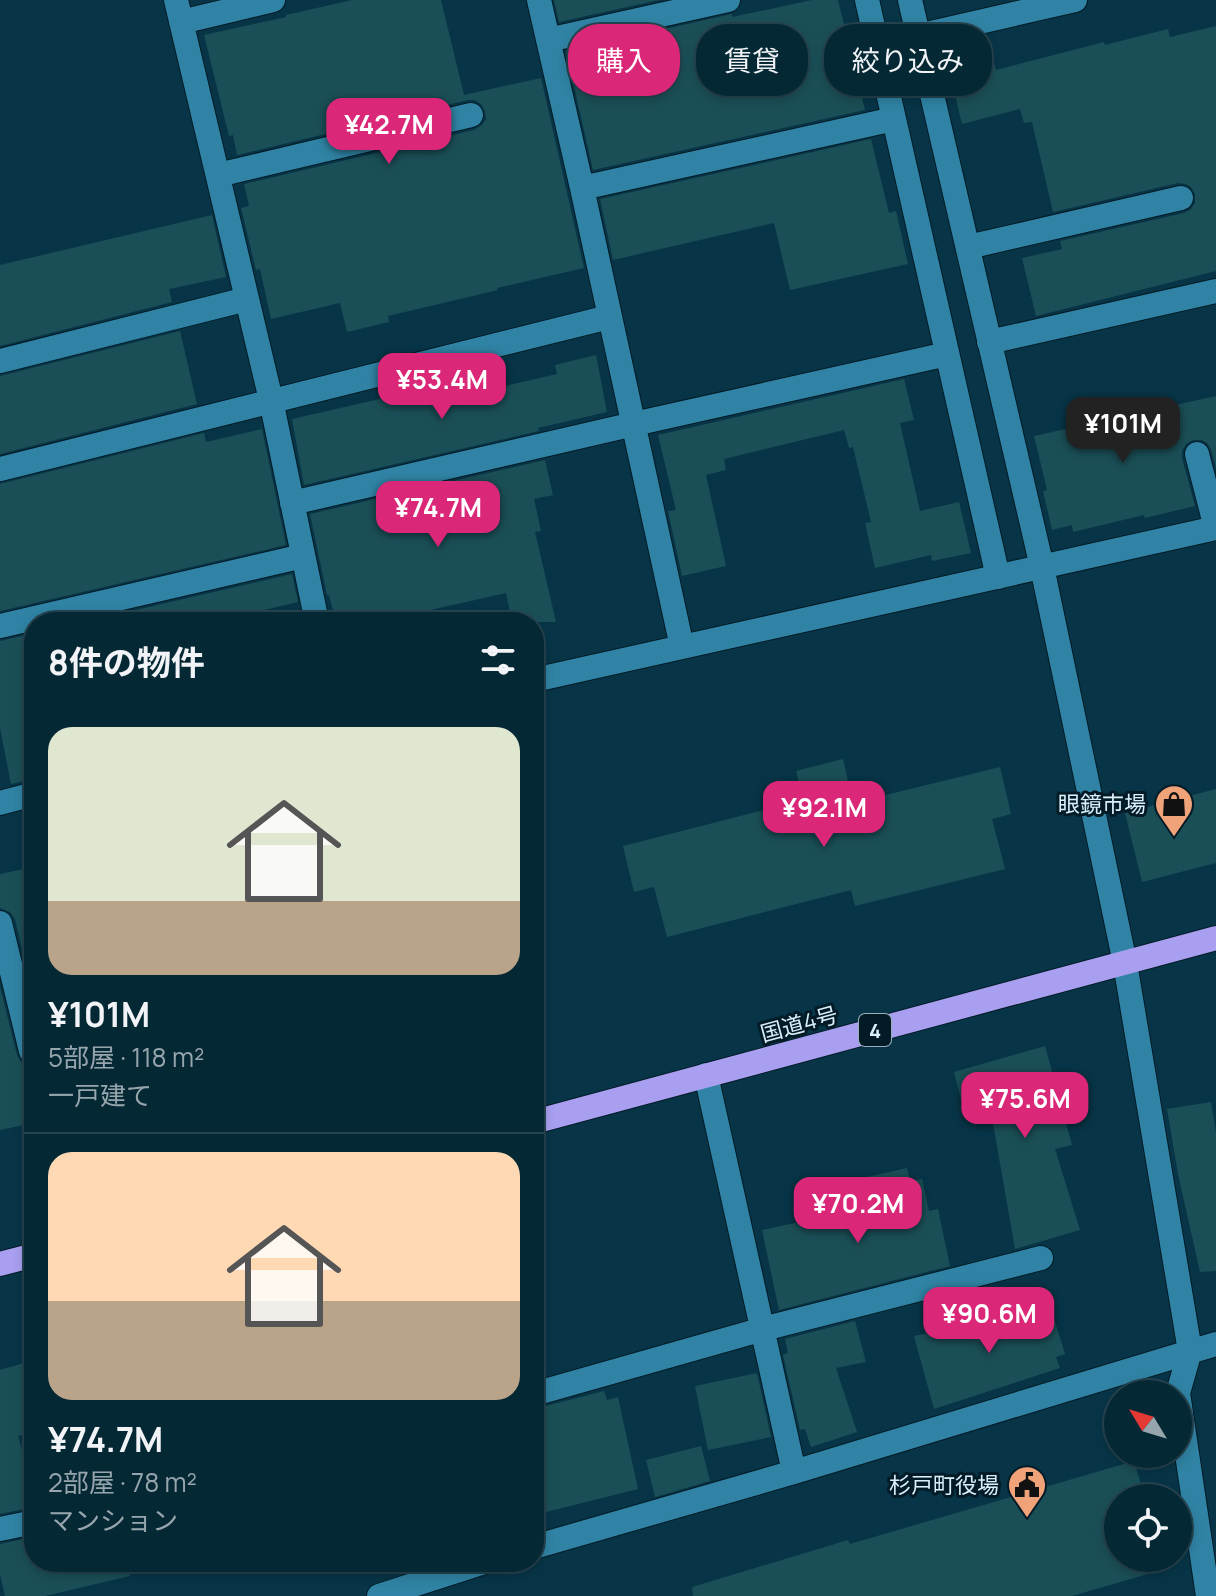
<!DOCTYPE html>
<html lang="ja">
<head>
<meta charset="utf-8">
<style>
  :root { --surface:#052835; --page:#133441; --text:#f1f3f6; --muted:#97a6ad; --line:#264450; --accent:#db2777 }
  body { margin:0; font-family:Manrope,"Noto Sans JP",sans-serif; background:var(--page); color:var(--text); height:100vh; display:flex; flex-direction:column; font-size:30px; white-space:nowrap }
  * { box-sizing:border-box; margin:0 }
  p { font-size:26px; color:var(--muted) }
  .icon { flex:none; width:44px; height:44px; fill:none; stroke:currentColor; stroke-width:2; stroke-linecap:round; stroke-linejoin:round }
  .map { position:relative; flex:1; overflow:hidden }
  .panel { position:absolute; left:24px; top:612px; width:520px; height:960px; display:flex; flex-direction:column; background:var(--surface); border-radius:32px; box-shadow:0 4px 12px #0003,0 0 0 2px var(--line) }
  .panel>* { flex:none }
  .guide { position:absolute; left:568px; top:24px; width:528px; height:72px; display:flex; gap:16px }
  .needle { width:52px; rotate:308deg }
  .buttons { position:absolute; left:1104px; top:1380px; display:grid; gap:16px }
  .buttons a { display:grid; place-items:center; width:88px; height:88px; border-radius:50%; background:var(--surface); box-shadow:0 4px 12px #0003,0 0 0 2px var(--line); font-size:40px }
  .price { position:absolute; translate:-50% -68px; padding:0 18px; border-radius:16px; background:var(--accent); color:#fff; font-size:26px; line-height:52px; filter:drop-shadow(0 2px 4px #0008) }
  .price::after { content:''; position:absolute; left:50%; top:48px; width:24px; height:18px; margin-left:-12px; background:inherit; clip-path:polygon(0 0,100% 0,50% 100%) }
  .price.on { background:#222; color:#fff }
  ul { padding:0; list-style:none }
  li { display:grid; align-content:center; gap:16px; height:424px; padding:0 24px }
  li+li { border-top:2px solid var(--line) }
  li span { display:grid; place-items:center; height:248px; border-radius:24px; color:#555 }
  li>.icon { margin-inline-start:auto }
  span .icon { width:144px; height:144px; fill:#fffc; stroke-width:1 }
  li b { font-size:34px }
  h2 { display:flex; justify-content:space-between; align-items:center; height:96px; padding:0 24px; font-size:34px }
  .pill { padding:0 28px; border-radius:32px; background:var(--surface); box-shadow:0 4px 12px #0003,0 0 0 2px var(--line); font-size:28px; line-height:72px }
  .pill.on { background:var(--accent); color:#fff }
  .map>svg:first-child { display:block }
  .building { fill:#1b4f57 }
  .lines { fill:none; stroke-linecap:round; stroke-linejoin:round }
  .lane-casing { stroke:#031b26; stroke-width:26 }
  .street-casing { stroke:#031b26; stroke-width:26 }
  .highway-casing { stroke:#031b26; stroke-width:26 }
  .lane { stroke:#3083a4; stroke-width:24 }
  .street { stroke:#3083a4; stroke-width:24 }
  .highway { stroke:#a99ff1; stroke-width:24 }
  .labels { text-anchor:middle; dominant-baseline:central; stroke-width:6; stroke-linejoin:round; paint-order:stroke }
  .shield { fill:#031b26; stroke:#99b0bb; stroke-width:2 }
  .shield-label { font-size:20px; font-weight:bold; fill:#d9f0fb }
  .poi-label { font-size:22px; fill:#d9f0fb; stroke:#031b26; text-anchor:end }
  .street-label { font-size:22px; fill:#d9f0fb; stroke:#031b26 }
</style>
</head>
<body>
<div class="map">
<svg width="1216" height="1596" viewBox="0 0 1216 1596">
  <rect width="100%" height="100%" fill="#073547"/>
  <path class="building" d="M352 0H441L464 95 541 78 584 268 497 288 498 290 388 316 389 322 347 332 340 303 271 319 260 269 256 270 241 208 249 206 244 184 474 130 482 125 486 119 485 111 481 104 475 100H468L237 155 233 135 229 136 204 35 286 17V15Z
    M554 0H659L559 22Z
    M812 0H838L865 110 593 170 566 51 732 14V17Z
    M1216 26V271L1036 316 1022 258 1062 249 1060 241 1184 213 1191 209 1195 203V194L1191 187 1186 184 1178 183 1053 212 1032 122 1024 123 1020 109 962 124 950 74 994 62 996 70 1104 42 1105 45 1168 29 1170 37Z
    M871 139 889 213 896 211 908 264 790 290 774 223 613 260 600 199Z
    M212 215 226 277 169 289 172 302 0 346V265Z
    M180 331 197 404 0 454V376Z
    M596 355 607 412 538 428 539 431 304 485 292 419 437 386 439 392 486 382 488 390 557 374 555 365Z
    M904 379 914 420 900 423 920 511 959 502 971 553 932 561 931 555 875 568 865 523 871 522 853 447 849 448 844 430 724 459 726 470 706 475 726 566 682 576 668 511 676 510 658 435Z
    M1216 396V468L1211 450 1207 443 1202 440H1193L1186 444 1182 451V458L1195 506 1145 518 1144 515 1073 532 1072 525 1052 530 1043 491 1047 490 1034 436Z
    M262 429 286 545 0 611V484L204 433 206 442Z
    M545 460 553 495 534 499 541 531 535 532 556 622H512L506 593 395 618 396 622H336L329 595H327L310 514Z
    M292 574 298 602 260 611 263 622H84Z
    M26 635 34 675V779L11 784 0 728V641Z
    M843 759 853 803 1000 767 1011 814 992 819 1005 869 855 906 851 890 667 937 654 887 634 892 623 846 803 800 796 771Z
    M1216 789V863L1142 882 1125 813Z
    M34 867V1000L15 919 10 912 0 908V874Z
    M0 987 17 1055 21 1062 26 1065 34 1066V1123L0 1130Z
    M1045 1046 1072 1145 1055 1149 1080 1230 1015 1249 991 1112 966 1119 954 1072Z
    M1211 1102 1216 1133V1271L1200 1272 1178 1174 1167 1109Z
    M907 1168 910 1181 922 1179 929 1211 938 1209 950 1266 779 1310 762 1230 874 1206 867 1177Z
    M1050 1306 1065 1354 1056 1357 1060 1368 934 1409 914 1336Z
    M855 1321 866 1362 836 1368 857 1432 811 1447 805 1429 800 1430 783 1355 788 1353 785 1339Z
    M34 1360V1431L18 1436 34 1489V1507L0 1514V1370Z
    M757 1373 771 1437 708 1450 695 1386Z
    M604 1391 607 1400 618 1397 638 1489 534 1515V1409Z
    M701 1446 710 1481 655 1497 646 1460Z
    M1134 1461 1145 1498H1118V1558H1162L1165 1569 1072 1596H693L692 1587 848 1540 850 1544Z
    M34 1537V1562H128L130 1576 45 1596H5L0 1574V1544Z"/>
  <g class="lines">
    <defs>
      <path id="lane" d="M0 1529 34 1522"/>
      <path id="street" d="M176 0 271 400 317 622
        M539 0 582 188 682 647
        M867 0 998 577
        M910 0 1042 567 1125 963 1190 1351 1178 1393 1208 1596
        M181 22 273 0
        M918 36 1075 0
        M548 40 728 0
        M218 175 471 115
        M582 188 894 119
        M968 247 1181 198
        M989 342 1216 291
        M0 361 247 299
        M1197 454 1216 528
        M0 469 609 317
        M292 503 634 424 947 354
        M0 626 303 556
        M534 680 1216 528
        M0 803 34 794
        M0 923 31 1051
        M706 1075 794 1472
        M534 1394 763 1329 1041 1258
        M534 1547 794 1472 1216 1344
        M379 1596 484 1562"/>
      <path id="highway" d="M534 1122 1216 938
        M0 1264 34 1255"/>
    </defs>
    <use href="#lane" class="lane-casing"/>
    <use href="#street" class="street-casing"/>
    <use href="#highway" class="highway-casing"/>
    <use href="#lane" class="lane"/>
    <use href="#street" class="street"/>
    <use href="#highway" class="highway"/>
  </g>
  <defs>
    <symbol id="shop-pin" viewBox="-11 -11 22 30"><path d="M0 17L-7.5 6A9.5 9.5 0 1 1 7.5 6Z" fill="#f0a279" stroke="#031b26"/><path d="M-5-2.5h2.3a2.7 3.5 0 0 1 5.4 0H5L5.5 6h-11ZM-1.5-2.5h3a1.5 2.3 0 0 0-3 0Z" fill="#111"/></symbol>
    <symbol id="civic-pin" viewBox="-11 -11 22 30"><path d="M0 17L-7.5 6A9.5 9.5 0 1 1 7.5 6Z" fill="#f0a279" stroke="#031b26"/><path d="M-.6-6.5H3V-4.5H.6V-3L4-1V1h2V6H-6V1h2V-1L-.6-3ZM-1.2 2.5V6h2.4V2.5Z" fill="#111"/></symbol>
  </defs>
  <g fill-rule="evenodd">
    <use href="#shop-pin" x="1152" y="782" width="44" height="60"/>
    <use href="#civic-pin" x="1005" y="1463" width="44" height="60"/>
  </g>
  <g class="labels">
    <rect class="shield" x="859" y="1014" width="32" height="32" rx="6"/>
    <g class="shield-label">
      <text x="875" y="1030">4</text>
    </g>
    <g class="poi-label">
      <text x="1146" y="804">眼鏡市場</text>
      <text x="999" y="1485">杉戸町役場</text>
    </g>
    <g class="street-label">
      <text transform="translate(799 1024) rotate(-15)">国道4号</text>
    </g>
  </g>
</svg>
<div class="buttons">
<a><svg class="needle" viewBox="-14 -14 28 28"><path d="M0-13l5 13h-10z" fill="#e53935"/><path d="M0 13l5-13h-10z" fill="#97a6ad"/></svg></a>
<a><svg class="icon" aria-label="locate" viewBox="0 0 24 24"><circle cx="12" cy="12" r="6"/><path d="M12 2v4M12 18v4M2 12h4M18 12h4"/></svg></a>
</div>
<b class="price" style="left:389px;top:166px">¥42.7M</b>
<b class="price" style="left:442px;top:421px">¥53.4M</b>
<b class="price on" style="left:1123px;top:465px">¥101M</b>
<b class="price" style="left:438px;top:549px">¥74.7M</b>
<b class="price" style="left:824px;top:849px">¥92.1M</b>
<b class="price" style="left:1025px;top:1140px">¥75.6M</b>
<b class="price" style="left:858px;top:1245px">¥70.2M</b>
<b class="price" style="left:989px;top:1355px">¥90.6M</b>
<div class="guide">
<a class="pill on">購入</a>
<a class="pill">賃貸</a>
<a class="pill">絞り込み</a>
</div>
<section class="panel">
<h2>8件の物件<svg class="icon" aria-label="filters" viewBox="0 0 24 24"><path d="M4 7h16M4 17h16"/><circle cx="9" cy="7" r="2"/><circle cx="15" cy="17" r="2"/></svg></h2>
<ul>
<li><span style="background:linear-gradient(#dfe7d0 70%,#b9a48a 0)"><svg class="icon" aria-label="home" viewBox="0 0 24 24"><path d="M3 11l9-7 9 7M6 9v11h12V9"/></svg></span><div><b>¥101M</b><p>5部屋 · 118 m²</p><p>一戸建て</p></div></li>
<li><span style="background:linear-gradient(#ffd9b3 60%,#b9a48a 0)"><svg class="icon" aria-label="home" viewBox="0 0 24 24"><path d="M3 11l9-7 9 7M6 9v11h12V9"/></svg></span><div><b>¥74.7M</b><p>2部屋 · 78 m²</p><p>マンション</p></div></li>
</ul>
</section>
</div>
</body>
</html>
